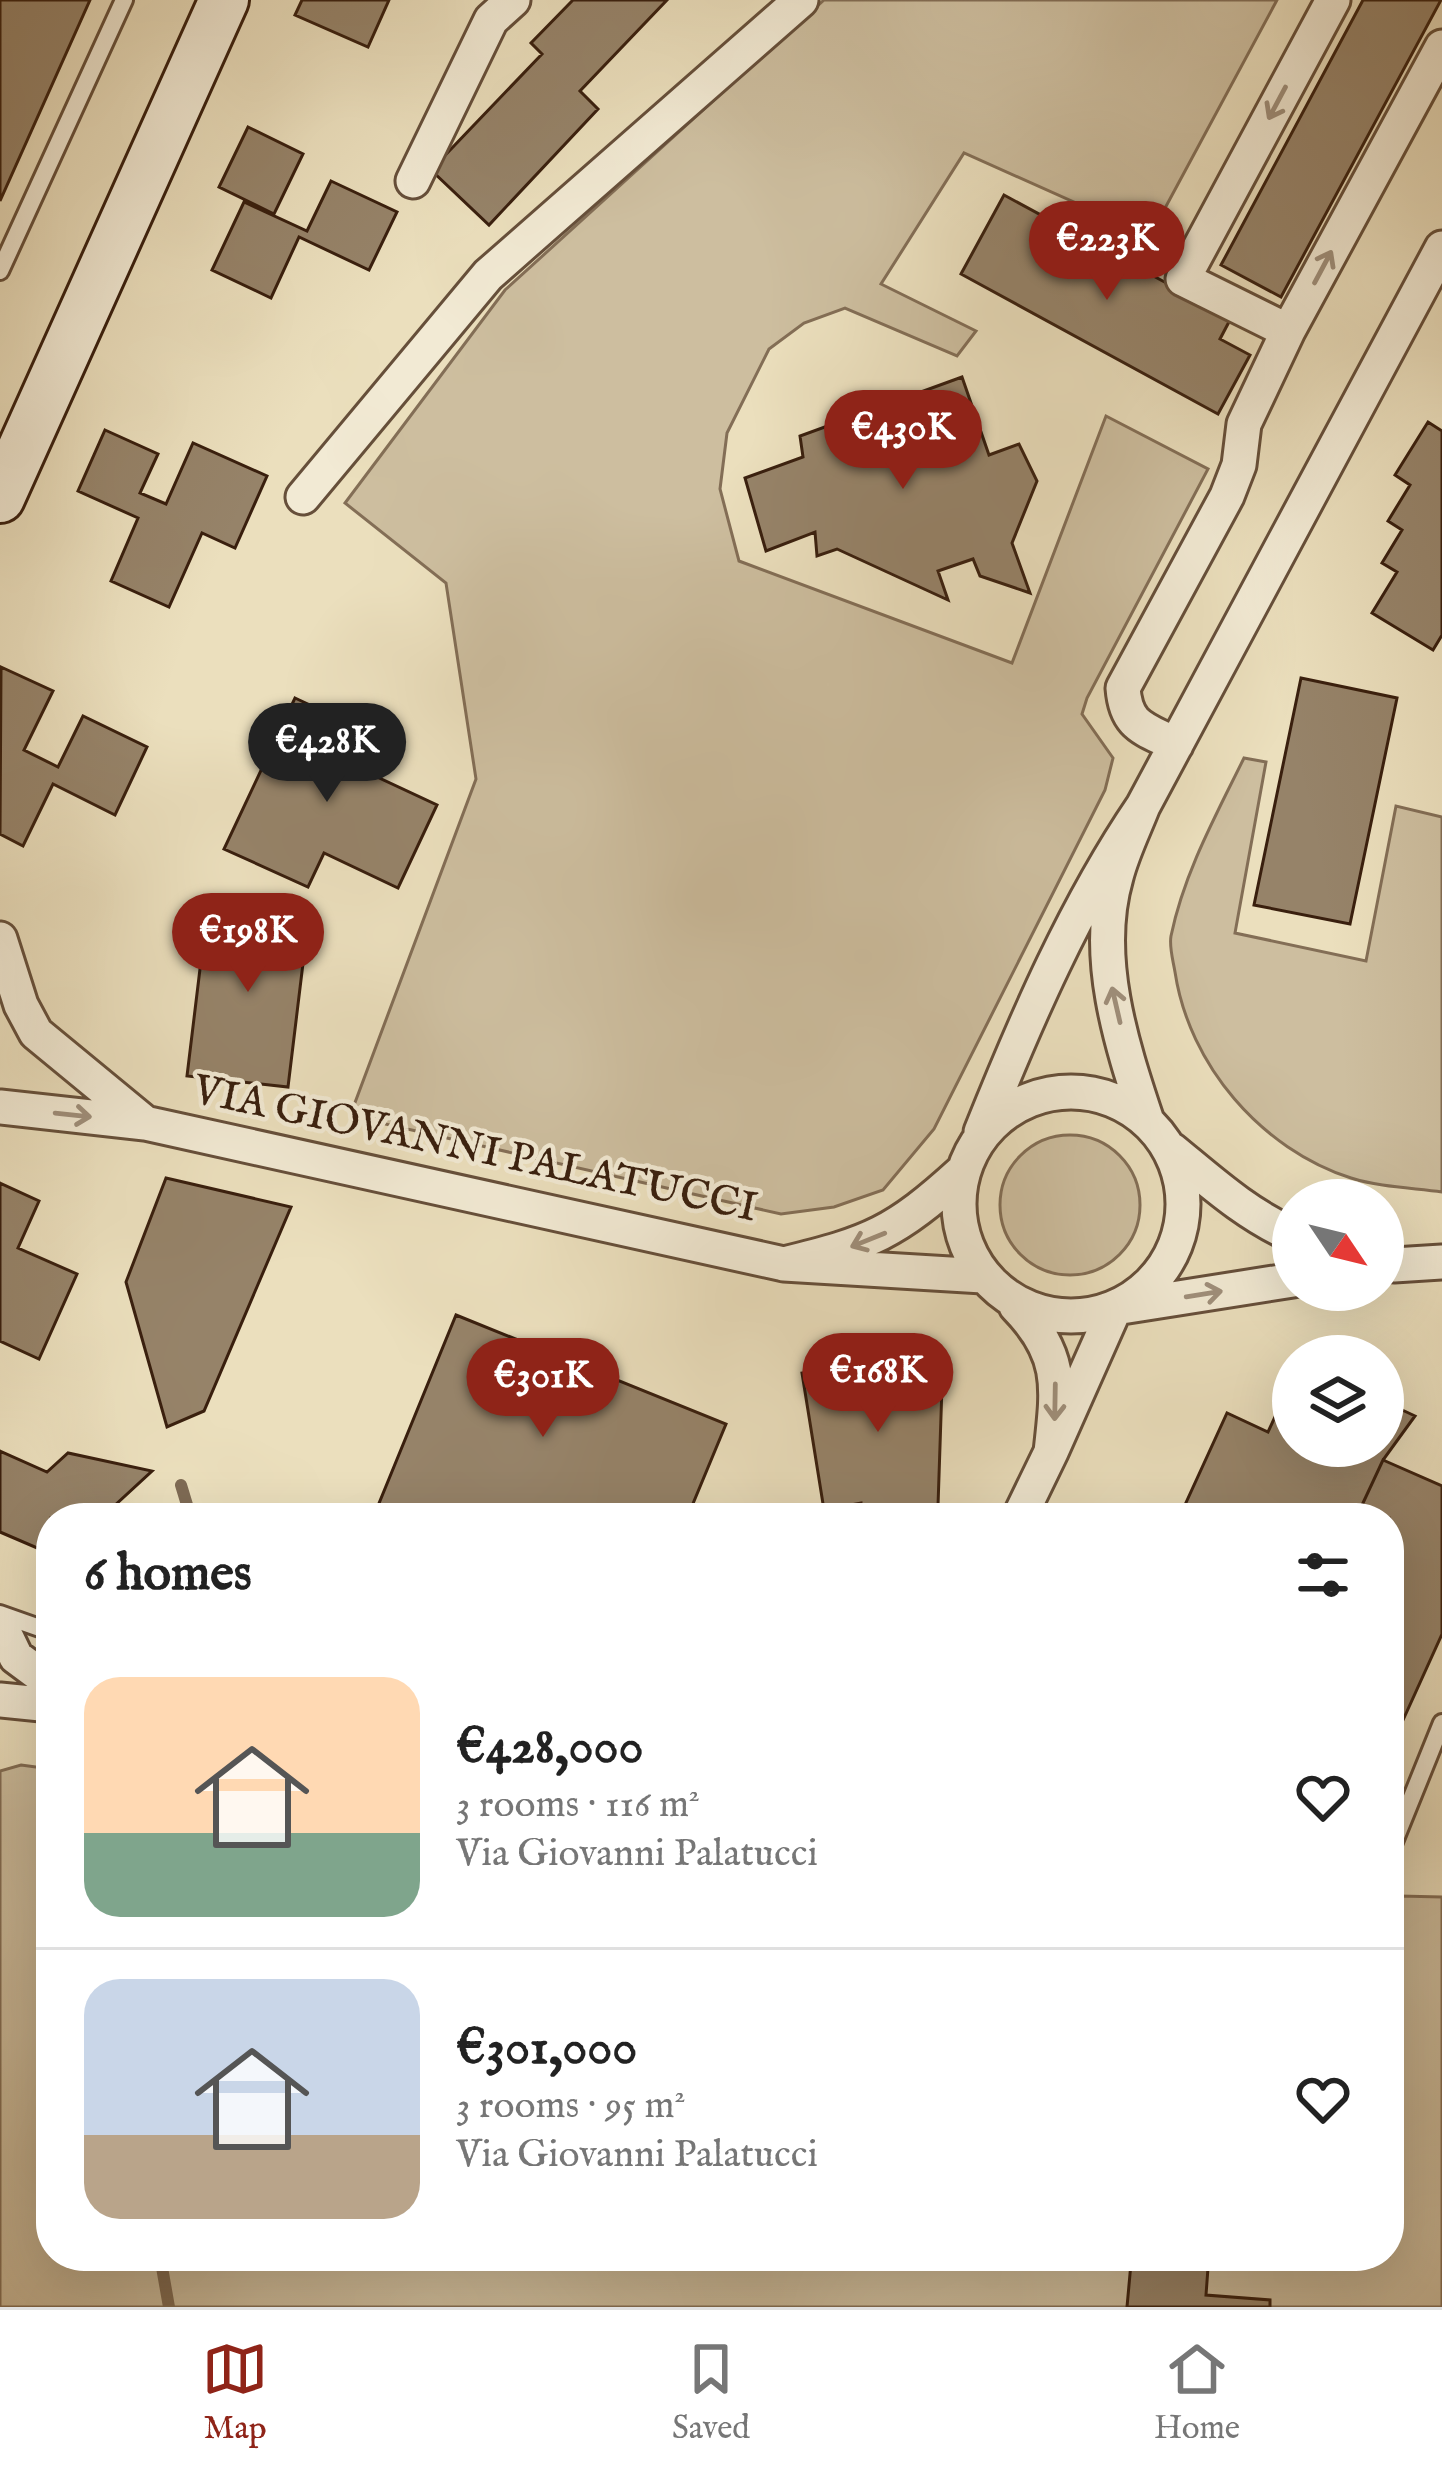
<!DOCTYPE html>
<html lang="en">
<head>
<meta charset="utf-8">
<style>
  :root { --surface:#fff; --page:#f2f2f2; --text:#222; --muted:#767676; --line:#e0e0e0; --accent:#8f2418 }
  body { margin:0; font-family:"IM FELL English",serif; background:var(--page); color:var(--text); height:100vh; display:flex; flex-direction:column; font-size:45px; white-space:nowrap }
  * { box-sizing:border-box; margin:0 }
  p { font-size:39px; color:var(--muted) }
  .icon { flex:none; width:66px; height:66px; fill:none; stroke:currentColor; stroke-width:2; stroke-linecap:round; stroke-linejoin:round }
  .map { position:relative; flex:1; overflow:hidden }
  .details { position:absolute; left:36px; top:1503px; width:1368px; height:768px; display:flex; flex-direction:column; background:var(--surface); border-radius:48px; box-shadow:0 12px 48px #0002 }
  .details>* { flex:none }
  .needle { width:78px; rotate:125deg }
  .fabs { position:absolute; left:1272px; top:1179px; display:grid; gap:24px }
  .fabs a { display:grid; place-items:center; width:132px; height:132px; border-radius:50%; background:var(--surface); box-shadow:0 12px 48px #0002; font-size:60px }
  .price { position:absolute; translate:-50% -102px; padding:0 27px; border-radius:42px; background:var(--accent); color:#fff; font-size:39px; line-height:78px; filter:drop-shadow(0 3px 6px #0008) }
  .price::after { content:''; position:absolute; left:50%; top:72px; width:36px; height:27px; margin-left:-18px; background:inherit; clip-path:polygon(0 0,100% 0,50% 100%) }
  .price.active { background:#222; color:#fff }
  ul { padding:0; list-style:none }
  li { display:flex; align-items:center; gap:36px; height:300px; padding:0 48px }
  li+li { border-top:3px solid var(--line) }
  li span { display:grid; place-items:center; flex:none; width:336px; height:240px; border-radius:36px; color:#555 }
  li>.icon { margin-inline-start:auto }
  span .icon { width:144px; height:144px; fill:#fffc; stroke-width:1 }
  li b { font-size:51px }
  h2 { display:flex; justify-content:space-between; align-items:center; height:144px; padding:0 48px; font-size:51px }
  .dock { display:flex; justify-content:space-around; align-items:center; height:168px; border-top:3px solid var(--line); background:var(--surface); font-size:33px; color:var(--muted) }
  .dock a { display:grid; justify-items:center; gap:6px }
  .dock .active { color:var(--accent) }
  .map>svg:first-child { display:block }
  .green { fill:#cdbe9f; stroke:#836e56; stroke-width:3 }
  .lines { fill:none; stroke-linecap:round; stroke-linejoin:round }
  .stream { stroke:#7f6b54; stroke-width:12 }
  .building { fill:#968369; stroke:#391f0e; stroke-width:3 }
  .lane-casing { stroke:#664f3a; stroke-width:22 }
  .street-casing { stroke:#664f3a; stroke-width:39 }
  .secondary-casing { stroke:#391f0e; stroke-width:54 }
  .lane { stroke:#f2ead4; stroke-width:16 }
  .street { stroke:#f2ead4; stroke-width:33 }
  .secondary { stroke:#f2ead4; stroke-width:48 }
  .oneway { stroke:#9f8f7b }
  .labels { text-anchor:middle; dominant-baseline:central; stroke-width:9; stroke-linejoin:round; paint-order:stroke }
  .street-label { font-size:42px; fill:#391f0e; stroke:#f2ead4 }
</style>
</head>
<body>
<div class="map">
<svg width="1442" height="2307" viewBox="0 0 1442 2307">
  <rect width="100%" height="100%" fill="#ebdfbd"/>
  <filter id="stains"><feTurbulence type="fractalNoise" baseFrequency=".00167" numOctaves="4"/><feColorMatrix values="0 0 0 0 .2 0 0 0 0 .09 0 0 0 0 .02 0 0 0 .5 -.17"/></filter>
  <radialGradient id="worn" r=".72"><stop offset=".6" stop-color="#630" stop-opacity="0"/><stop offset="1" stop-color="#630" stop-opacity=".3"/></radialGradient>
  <path class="green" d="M824 0H1277L1150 236 964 153 881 284 976 331 957 356 845 308 804 323 769 349 727 433 720 489 739 561 1012 663 1106 416 1208 469 1087 698 1082 714 1113 758 1105 790 934 1129 883 1190 834 1207 781 1214 350 1116 476 779 446 583 345 503 505 290Z
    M1244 758 1266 762 1235 933 1366 961 1396 806 1442 817V1192C1413 1188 1379 1187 1351 1178 1261 1149 1189 1065 1175 972 1173 960 1169 947 1171 936 1184 873 1216 815 1244 758Z
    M1000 1205a70 70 0 1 1 140 0a70 70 0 1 1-140 0Z
    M21 1765 51 1769V2256H1389V1920L1400 1896 1442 1897V2307H0V1771Z"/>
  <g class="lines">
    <path class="stream" d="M181 1485 191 1518
      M160 2256 169 2307"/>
  </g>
  <path class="building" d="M0 0H90L0 201Z
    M302 0H389L368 47 295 15Z
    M573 0H667L580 91 598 109 489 225 431 170 542 54 531 43Z
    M1363 0H1441L1281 297 1221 265Z
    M248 127 303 154 274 214 219 187Z
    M331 181 397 212 369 270 299 237 271 298 212 270 244 202 307 231Z
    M1004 195 1231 318 1220 339 1250 355 1218 414 961 274Z
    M962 377 989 455 1019 444 1037 481 1012 543 1030 593 980 576 973 559 938 571 948 600 837 549 817 556 815 532 766 551 745 478 803 457 800 436Z
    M1428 422 1442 431V635L1433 650 1372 613 1397 572 1382 563 1402 530 1388 521 1410 485 1395 475Z
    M105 430 158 454 140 493 166 504 193 443 267 476 235 548 202 533 169 607 111 581 138 518 78 491Z
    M1 667 53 691 24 750 58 767 83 716 147 747 115 815 53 784 23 846 0 834Z
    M1301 678 1397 698 1350 924 1254 905Z
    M295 698 374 735 358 768 437 805 398 888 324 853 308 887 224 849Z
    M208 903 309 914 288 1087 187 1076Z
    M166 1178 291 1207 204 1411 167 1427 126 1282Z
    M0 1183 39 1201 18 1248 77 1274 39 1359 0 1341Z
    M456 1315 726 1424 687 1518H373Z
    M943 1356 938 1506 882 1518H862L861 1503 824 1510 802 1373Z
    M1293 1378V1446H1383V1401L1415 1416 1383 1460 1356 1518H1179L1227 1413 1268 1432Z
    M0 1451 47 1472 68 1453 152 1471 101 1518H51V1554L0 1532Z
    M1383 1460 1442 1486V1634L1389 1751V1518H1356Z
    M1131 2263 1208 2268 1206 2295 1270 2300V2307H1127Z"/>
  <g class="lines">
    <defs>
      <path id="lane" d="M0 271 124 0
        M0 1614 51 1632
        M1389 1854 1442 1723"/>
      <path id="street" d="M1333 0 1183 279 1288 331 1442 47
        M413 181 491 20 513 0
        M303 497 488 275 801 0
        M1176 745C1144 728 1126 727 1123 688L1227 496 1239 465 1244 424 1288 331
        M1143 806 1442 248
        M0 939 21 1005 36 1033 144 1122
        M959 1204a112 112 0 1 1 224 0a112 112 0 1 1-224 0Z
        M0 1107 145 1123 784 1264
        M981 1132C1026 1020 1075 906 1143 806 1134 829 1122 853 1116 877 1093 956 1121 1043 1146 1118
        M1172 1150C1211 1182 1247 1215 1293 1235
        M962 1172C895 1233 871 1243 784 1264L983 1276
        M1394 1265 1442 1262
        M1016 1306C1064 1355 1058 1388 1051 1452L1115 1308 1293 1280
        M1019 1518 1051 1452
        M4 1632 16 1657 51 1683
        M0 1700 51 1705"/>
      <path id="secondary" d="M0 498 224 0"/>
    </defs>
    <use href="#lane" class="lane-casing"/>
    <use href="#street" class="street-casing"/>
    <use href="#secondary" class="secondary-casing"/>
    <use href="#lane" class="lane"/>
    <use href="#street" class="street"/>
    <use href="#secondary" class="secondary"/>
  </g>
  <defs><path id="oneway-shaft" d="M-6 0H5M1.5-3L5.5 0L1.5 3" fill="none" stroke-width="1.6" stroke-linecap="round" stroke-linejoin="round" transform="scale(3)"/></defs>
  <g class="oneway">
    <use href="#oneway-shaft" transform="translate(1277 103) rotate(118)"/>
    <use href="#oneway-shaft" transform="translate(1323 267) rotate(-62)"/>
    <use href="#oneway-shaft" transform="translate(1116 1005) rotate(-103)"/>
    <use href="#oneway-shaft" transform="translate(73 1115) rotate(6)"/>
    <use href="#oneway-shaft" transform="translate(868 1240) rotate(158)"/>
    <use href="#oneway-shaft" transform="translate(1204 1294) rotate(-9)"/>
    <use href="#oneway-shaft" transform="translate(1055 1402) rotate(91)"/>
  </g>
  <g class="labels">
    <g class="street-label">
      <text transform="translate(475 1150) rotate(12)">VIA GIOVANNI PALATUCCI</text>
    </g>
  </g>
  <rect width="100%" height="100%" filter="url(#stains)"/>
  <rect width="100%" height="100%" fill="url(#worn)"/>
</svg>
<div class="fabs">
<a><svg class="needle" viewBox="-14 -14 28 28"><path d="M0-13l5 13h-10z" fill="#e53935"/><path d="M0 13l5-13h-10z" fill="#767676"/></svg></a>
<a><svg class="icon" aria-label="layers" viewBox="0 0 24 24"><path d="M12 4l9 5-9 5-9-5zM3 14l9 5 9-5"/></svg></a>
</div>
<b class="price" style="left:1107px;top:303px">€223K</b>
<b class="price" style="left:903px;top:492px">€430K</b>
<b class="price active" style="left:327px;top:805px">€428K</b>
<b class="price" style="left:248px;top:995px">€198K</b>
<b class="price" style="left:878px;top:1435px">€168K</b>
<b class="price" style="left:543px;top:1440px">€301K</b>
<section class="details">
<h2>6 homes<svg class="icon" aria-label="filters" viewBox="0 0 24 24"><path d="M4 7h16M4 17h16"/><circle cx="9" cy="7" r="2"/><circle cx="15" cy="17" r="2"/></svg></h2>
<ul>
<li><span style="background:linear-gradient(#ffd9b3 65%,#7fa58c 0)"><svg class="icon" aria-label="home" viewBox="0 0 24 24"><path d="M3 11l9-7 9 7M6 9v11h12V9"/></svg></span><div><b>€428,000</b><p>3 rooms · 116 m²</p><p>Via Giovanni Palatucci</p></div><svg class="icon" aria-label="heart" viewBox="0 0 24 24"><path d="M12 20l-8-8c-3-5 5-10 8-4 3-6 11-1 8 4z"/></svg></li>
<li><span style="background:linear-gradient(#c9d6e8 65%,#b9a48a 0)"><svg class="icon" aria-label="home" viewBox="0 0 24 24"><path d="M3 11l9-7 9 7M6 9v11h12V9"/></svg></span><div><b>€301,000</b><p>3 rooms · 95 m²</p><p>Via Giovanni Palatucci</p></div><svg class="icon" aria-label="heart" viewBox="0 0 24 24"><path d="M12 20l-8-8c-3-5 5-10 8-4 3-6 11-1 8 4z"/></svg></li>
</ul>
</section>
</div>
<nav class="dock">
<a class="active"><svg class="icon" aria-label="map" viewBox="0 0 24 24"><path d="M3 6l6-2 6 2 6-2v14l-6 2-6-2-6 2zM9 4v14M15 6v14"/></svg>Map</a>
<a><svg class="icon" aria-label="saved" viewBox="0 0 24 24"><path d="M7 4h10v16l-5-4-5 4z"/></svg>Saved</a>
<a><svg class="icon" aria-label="home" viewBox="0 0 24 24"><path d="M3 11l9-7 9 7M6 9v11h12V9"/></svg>Home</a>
</nav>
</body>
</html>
